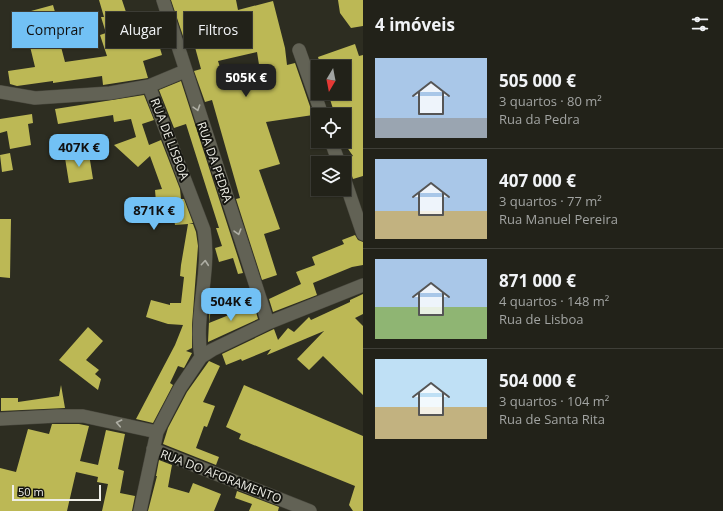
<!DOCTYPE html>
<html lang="pt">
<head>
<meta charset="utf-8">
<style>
  :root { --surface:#222219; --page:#2e2f26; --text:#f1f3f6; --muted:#a2a4a2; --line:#3f3f38; --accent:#72c1f5 }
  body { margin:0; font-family:"Open Sans",sans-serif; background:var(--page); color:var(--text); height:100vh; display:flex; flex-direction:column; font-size:15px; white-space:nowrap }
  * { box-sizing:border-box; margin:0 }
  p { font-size:13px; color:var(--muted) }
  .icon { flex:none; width:22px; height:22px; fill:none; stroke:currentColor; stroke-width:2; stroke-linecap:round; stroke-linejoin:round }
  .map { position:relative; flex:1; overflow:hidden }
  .details { display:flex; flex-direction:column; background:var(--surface); width:360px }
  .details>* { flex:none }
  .hud { position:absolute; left:12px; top:12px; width:291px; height:36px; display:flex; gap:8px }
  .needle { width:26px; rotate:190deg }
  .controls { position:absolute; left:311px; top:60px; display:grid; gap:8px }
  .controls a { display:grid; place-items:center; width:40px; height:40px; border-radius:0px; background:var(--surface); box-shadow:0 1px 3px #0004,0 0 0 1px var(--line); font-size:20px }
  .scale { position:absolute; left:12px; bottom:10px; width:89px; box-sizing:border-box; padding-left:4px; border:2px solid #eeeee6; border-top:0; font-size:11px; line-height:14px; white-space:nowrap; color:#eeeee6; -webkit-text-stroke:3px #151510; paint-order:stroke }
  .price { position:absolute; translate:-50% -34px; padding:0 9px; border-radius:8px; background:var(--accent); color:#111; font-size:13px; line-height:26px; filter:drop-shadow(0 1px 2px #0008) }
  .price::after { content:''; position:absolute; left:50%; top:24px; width:12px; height:9px; margin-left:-6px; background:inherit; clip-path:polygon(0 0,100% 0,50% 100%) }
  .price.current { background:#222; color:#fff }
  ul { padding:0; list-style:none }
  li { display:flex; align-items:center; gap:12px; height:100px; padding:0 12px }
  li+li { border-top:1px solid var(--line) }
  li span { display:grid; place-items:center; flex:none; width:112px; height:80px; border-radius:0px; color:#555 }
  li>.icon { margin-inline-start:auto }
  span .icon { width:48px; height:48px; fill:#fffc; stroke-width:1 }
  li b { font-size:17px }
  h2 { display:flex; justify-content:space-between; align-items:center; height:48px; padding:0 12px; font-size:17px }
  .tag { padding:0 14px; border-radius:0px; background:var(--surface); box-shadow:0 1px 3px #0004,0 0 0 1px var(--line); font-size:14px; line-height:36px }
  .tag.current { background:var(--accent); color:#111 }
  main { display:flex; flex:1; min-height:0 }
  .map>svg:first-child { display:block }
  .building { fill:#bcb855; fill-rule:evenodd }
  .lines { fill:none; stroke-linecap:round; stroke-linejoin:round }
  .street-casing { stroke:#4a493f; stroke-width:14 }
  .street { stroke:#626255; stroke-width:13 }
  .oneway { stroke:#afafa5 }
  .labels { text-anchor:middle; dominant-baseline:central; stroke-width:4; stroke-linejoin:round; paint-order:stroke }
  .street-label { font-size:12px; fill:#eeeee6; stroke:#151510 }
</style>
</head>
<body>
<main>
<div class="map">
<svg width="363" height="511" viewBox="0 0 363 511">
  <rect width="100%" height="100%" fill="#2d2d21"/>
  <path class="building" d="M99 0H122L130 24 151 17 162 55 143 61 148 78 103 85 102 76 53 83V81L17 86 10 84 8 71 35 67 27 34 36 32 31 11 53 5 57 19 54 20 65 62 107 56 100 35 106 33 101 17H104Z
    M171 0H236L238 10 273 1 285 48 287 65 295 63 313 115 266 122 280 164 259 170 280 229 264 234 277 275 262 280 236 199 240 198 212 100 205 102 194 71 201 69 193 40 185 42ZM257 52 260 71 224 80 218 61Z
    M338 0H363V26L351 28 340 13Z
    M355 44 359 56 363 55V176L353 179 346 158 353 156 344 143V115H335L328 93H344V67H321L318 57Z
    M181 81 243 273 238 274 233 258 219 262 215 248 222 246 216 228H219L186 124 174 128 159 90Z
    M144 95 154 120 142 124 149 145 161 140 180 189 181 199H184L193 223 189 224H193L196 232 198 246 192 325V348L186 351 192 353 184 368 178 366 170 383 173 385 153 423 136 419 175 345 183 325 168 324 146 317 151 300 170 305V303H181L184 277 180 276 181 265 188 224 175 225 173 212 169 213 167 201 156 202 155 190 162 189 150 156 138 167 114 145 136 137 131 119 114 122 113 115 58 124 55 109Z
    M32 114 33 123 28 124 31 145 10 149 7 131 0 133V119Z
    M10 153 13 170 2 172 0 155Z
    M89 154 93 179 69 183 65 158Z
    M0 219H11L10 278 0 277Z
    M355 235 358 240 363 242V265L352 267 313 283 317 295 273 312 269 299 301 284 296 272 315 265 312 257 344 244 342 240Z
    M363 294V314L355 318 363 326V395L323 356 309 370 297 359 324 331 267 355 271 349 242 361 241 359 226 365 222 354 274 329 278 340 288 328 294 332 309 317 311 320 350 302V300Z
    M210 301H212L209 323 254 305 258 319 208 342Z
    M88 327 103 341 86 360 99 370 95 374 101 379 98 390 59 360Z
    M209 361 220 366 203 402 215 406 207 427 204 426 196 448 219 457 216 465 163 444 168 428 187 392Z
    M61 385 65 408 1 411V398H18V402L59 396Z
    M244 385 363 436V511H353L349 505 355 486 239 439 241 434 226 427Z
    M52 424H79L89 426 80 461 98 465 106 430 125 434 118 469 124 471 120 493 135 496 132 511H102L108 484 97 482 98 477 76 472 67 511H0V468L16 472 28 429 49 434Z
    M159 460 172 465 168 487 189 493 193 483 221 494 214 511H148L157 476H156Z
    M237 491 279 507 278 511H249L252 504 235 498Z"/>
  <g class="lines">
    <defs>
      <path id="street" d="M163 0 268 323
        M299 50 322 115
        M149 86 204 230C211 272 194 315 201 357
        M0 92 35 98 110 93 149 86 185 71
        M331 141 339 163
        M344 178 363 234
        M0 419 57 416H83L157 432
        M153 449 310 511
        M140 511 157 432 180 388 201 357 212 350 268 323 363 285"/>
    </defs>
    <use href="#street" class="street-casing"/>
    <use href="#street" class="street"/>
  </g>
  <defs><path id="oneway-chevron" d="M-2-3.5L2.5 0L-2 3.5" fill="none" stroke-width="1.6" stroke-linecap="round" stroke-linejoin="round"/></defs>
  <g class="oneway">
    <use href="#oneway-chevron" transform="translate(197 108) rotate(72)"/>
    <use href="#oneway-chevron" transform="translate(238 232) rotate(74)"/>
    <use href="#oneway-chevron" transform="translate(205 263) rotate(-85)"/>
    <use href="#oneway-chevron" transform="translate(119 423) rotate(-168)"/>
  </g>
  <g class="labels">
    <g class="street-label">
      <text transform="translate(170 139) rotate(69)">RUA DE LISBOA</text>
      <text transform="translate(215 162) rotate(71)">RUA DA PEDRA</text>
      <text transform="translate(221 476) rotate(21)">RUA DO AFORAMENTO</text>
    </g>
  </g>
</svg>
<div class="controls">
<a><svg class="needle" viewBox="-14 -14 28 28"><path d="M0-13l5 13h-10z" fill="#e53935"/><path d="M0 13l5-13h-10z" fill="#a2a4a2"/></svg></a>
<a><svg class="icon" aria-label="locate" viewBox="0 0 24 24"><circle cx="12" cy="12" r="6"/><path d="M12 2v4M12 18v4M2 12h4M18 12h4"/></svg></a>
<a><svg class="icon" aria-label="layers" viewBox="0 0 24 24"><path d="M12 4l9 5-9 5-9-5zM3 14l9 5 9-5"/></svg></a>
</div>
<div class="scale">50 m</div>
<b class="price current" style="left:246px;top:98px">505K €</b>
<b class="price" style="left:79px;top:168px">407K €</b>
<b class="price" style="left:154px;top:231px">871K €</b>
<b class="price" style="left:231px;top:322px">504K €</b>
<div class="hud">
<a class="tag current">Comprar</a>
<a class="tag">Alugar</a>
<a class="tag">Filtros</a>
</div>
</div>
<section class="details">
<h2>4 imóveis<svg class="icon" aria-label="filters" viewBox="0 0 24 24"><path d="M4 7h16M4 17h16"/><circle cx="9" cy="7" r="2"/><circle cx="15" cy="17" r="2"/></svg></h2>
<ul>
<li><span style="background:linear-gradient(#a9c7e8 75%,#9aa5b1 0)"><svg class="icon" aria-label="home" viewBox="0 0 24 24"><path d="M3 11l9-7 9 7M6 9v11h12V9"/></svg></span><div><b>505 000 €</b><p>3 quartos · 80 m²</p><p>Rua da Pedra</p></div></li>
<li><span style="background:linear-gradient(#a9c7e8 65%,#c2b280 0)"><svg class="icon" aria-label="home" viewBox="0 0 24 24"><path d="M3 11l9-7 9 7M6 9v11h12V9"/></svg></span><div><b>407 000 €</b><p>3 quartos · 77 m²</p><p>Rua Manuel Pereira</p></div></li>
<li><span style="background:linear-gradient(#a9c7e8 60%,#8fb573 0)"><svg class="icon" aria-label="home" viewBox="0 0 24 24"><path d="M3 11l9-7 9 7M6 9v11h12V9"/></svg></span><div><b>871 000 €</b><p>4 quartos · 148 m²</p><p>Rua de Lisboa</p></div></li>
<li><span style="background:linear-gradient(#bfe0f5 60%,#c2b280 0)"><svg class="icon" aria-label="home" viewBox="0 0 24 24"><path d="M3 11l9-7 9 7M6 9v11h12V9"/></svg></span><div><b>504 000 €</b><p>3 quartos · 104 m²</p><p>Rua de Santa Rita</p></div></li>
</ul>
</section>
</main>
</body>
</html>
